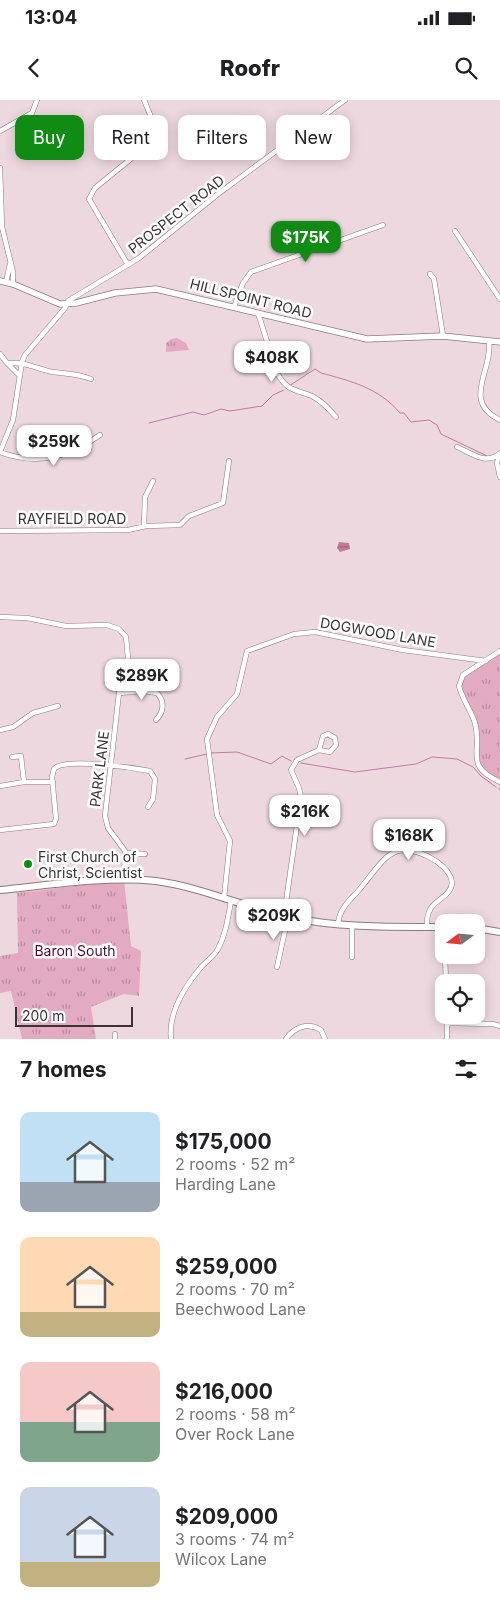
<!DOCTYPE html>
<html lang="en">
<head>
<meta charset="utf-8">
<style>
  :root { --surface:#fff; --page:#f6f6f6; --text:#202124; --muted:#757577; --accent:#108c15 }
  body { margin:0; font-family:Inter,sans-serif; background:var(--page); color:var(--text); height:100vh; display:flex; flex-direction:column; font-size:19px; white-space:nowrap }
  * { box-sizing:border-box; margin:0 }
  p { font-size:16px; color:var(--muted) }
  .icon { flex:none; width:28px; height:28px; fill:none; stroke:currentColor; stroke-width:2; stroke-linecap:round; stroke-linejoin:round }
  .map { position:relative; height:939px; overflow:hidden }
  .panel { display:flex; flex-direction:column; background:var(--surface); flex:1 }
  .panel>* { flex:none }
  .top-card { position:absolute; left:15px; top:15px; width:470px; height:45px; display:flex; gap:10px }
  .needle { width:32px; rotate:254deg }
  .fabs { position:absolute; left:435px; top:814px; display:grid; gap:10px }
  .fabs a { display:grid; place-items:center; width:50px; height:50px; border-radius:10px; background:var(--surface); box-shadow:0 2px 12px #0003; font-size:25px }
  .scale { position:absolute; left:15px; bottom:12px; width:118px; box-sizing:border-box; padding-left:5px; border:2px solid #3b3235; border-top:0; font-size:14px; line-height:18px; white-space:nowrap; color:#3b3235; -webkit-text-stroke:4px #fff; paint-order:stroke }
  .price { position:absolute; translate:-50% -42px; padding:0 11px; border-radius:10px; background:#fff; color:#222; font-size:16px; line-height:32px; filter:drop-shadow(0 1px 2px #0008) }
  .price::after { content:''; position:absolute; left:50%; top:30px; width:15px; height:11px; margin-left:-8px; background:inherit; clip-path:polygon(0 0,100% 0,50% 100%) }
  .price.current { background:var(--accent); color:#fff }
  ul { padding:0; list-style:none }
  li { display:flex; align-items:center; gap:15px; height:125px; padding:0 20px }
  li span { display:grid; place-items:center; flex:none; width:140px; height:100px; border-radius:10px; color:#555 }
  li>.icon { margin-inline-start:auto }
  span .icon { width:60px; height:60px; fill:#fffc; stroke-width:1 }
  li b { font-size:21px }
  h2 { display:flex; justify-content:space-between; align-items:center; height:60px; padding:0 20px; font-size:21px }
  .tag { padding:0 18px; border-radius:10px; background:var(--surface); box-shadow:0 2px 12px #0003; font-size:18px; line-height:45px }
  .tag.current { background:var(--accent); color:#fff }
  .status { display:flex; justify-content:space-between; align-items:center; height:35px; padding:0 25px; background:var(--surface); direction:ltr }
  .status svg { height:14px; fill:currentColor }
  header { display:flex; justify-content:space-between; align-items:center; height:65px; padding:0 20px; background:var(--surface); font-size:22px; font-weight:800 }
  .map>svg:first-child { display:block }
  .grass { fill:url(#grass-tufts) }
  .water { fill:url(#water-rules) }
  .lines { fill:none; stroke-linecap:round; stroke-linejoin:round }
  .stream { stroke:#c47999; stroke-width:1 }
  .minor-casing { stroke:#8d7981; stroke-width:5.5 }
  .tertiary-casing { stroke:#8d7981; stroke-width:7 }
  .secondary-casing { stroke:#8d7981; stroke-width:8 }
  .minor { stroke:#fff; stroke-width:4.5 }
  .tertiary { stroke:#fff; stroke-width:5.5 }
  .secondary { stroke:#fff; stroke-width:6 }
  .poi-dot { fill:#108c15; stroke:#fff; stroke-width:2 }
  .labels { text-anchor:middle; dominant-baseline:central; stroke-width:5; stroke-linejoin:round; paint-order:stroke }
  .street-label { font-size:14px; fill:#3b3235; stroke:#fff }
  .poi-label { font-size:14px; fill:#3b3235; stroke:#fff; text-anchor:start }
  .park-label { font-size:14px; fill:#510d31; stroke:#fff }
</style>
</head>
<body>
<div class="status"><b>13:04</b><svg viewBox="0 0 49 12"><path d="M0 12V9h3v3zM5 12V6h3v6zM10 12V3h3v9zM15 12V0h3v12zM26 1h20v11H26zM47 4h2v5h-2z"/></svg></div>
<header><svg class="icon" aria-label="back" viewBox="0 0 24 24"><path d="M15 5l-7 7 7 7"/></svg>Roofr<svg class="icon" aria-label="search" viewBox="0 0 24 24"><circle cx="10" cy="10" r="6"/><path d="M15 15l6 6"/></svg></header>
<div class="map">
<svg width="500" height="939" viewBox="0 0 500 939">
  <defs>
    <pattern id="grass-tufts" width="24" height="20" patternUnits="userSpaceOnUse" patternTransform="scale(1.25)"><rect width="24" height="20" fill="#e2abc1"/><path d="M3 7l-1-3M5 7V3M7 7l1-3M15 17l-1-3M17 17v-4M19 17l1-3" fill="none" stroke="#b88c9e"/></pattern>
    <pattern id="water-rules" width="6" height="5" patternUnits="userSpaceOnUse" patternTransform="scale(1.25)"><rect width="6" height="5" fill="#c47999"/><path d="M0 2.5h6" fill="none" stroke="#a0647e"/></pattern>
  </defs>
  <rect width="100%" height="100%" fill="#eed8e0"/>
  <path class="grass" d="M177 238 186 243 189 250 166 252V243L171 239Z
    M500 551V683L478 667 476 627 459 582 461 578Z
    M124 780 131 846 141 851 139 896 124 894 91 907 96 939H22L11 891 0 893V856L18 853 17 793Z"/>
  <path class="water" d="M339 442 349 443 350 449 340 452 337 448Z"/>
  <g class="lines">
    <path class="stream" d="M289 286 315 269 321 273C351 281 379 288 400 313H404L411 322 429 320 437 325 441 334 487 356
      M149 323 193 312 204 315 221 309 230 311 262 306 273 295 284 290
      M211 653 237 652 271 664 282 656 291 661
      M185 659 207 654
      M301 663 355 672 416 664 432 657 457 659 473 667 481 676 496 687
      M499 689H500"/>
    <defs>
      <path id="minor" d="M0 31 32 13 37 0
        M0 68 2 127 13 172V184
        M455 131 500 199
        M128 165 89 99 95 88 159 36 144 0
        M430 174 434 179 443 236
        M6 182 10 164
        M234 207 243 183 251 172 383 125
        M258 213 277 273C287 291 294 289 312 296 322 301 329 309 336 317
        M489 241C493 271 461 301 500 320
        M0 254 7 263C27 262 34 268 52 272 66 274 77 273 91 279
        M7 263 19 275
        M457 347C472 353 486 366 500 353
        M0 352 13 320 22 262 25 255 65 208 68 201 139 158 218 94 345 0
        M0 352C38 366 69 357 100 335
        M499 355 497 363 500 377
        M144 426 145 397 153 381
        M0 431 128 430 146 426 180 425 189 416 223 403 229 361
        M0 517 27 518 66 526 107 525 119 529 126 537 128 558 120 584 105 716 108 728 125 751 124 780
        M500 551 463 575 459 586C462 599 471 610 475 623 483 653 463 665 500 682
        M119 593 144 591 157 593C165 601 164 612 156 620
        M0 630 13 627 33 613 58 606
        M12 657 21 656 24 682
        M0 686 24 682H53
        M0 730 54 724 56 719 52 677 54 669C64 657 134 668 150 671L155 679 153 699 148 707
        M126 753 145 754
        M224 798 230 741 217 715 207 639 217 617 237 594 247 551 294 534 315 532 403 550 486 561
        M284 816 301 697 299 688 291 670 297 660 319 650 323 636 328 634 335 638 336 645 330 652 319 650
        M338 825C339 809 349 801 359 790 384 761 392 734 436 761 443 766 451 773 452 782 452 795 437 799 431 808 427 814 427 820 427 827
        M352 825V857
        M445 855 446 882
        M277 867 288 817
        M447 915V939
        M447 923 493 924 500 926
        M115 934V939
        M171 939C168 913 185 886 202 866 208 860 214 856 218 849 226 834 228 817 231 801
        M286 939C294 927 308 922 321 930L325 939"/>
      <path id="tertiary" d="M0 181 13 184 60 204 76 203 115 193 156 189 367 239 443 236 500 242"/>
      <path id="secondary" d="M0 790C51 785 105 776 156 781 201 787 244 807 288 817 339 828 392 827 444 827
        M476 828 500 832"/>
    </defs>
    <use href="#minor" class="minor-casing"/>
    <use href="#tertiary" class="tertiary-casing"/>
    <use href="#secondary" class="secondary-casing"/>
    <use href="#minor" class="minor"/>
    <use href="#tertiary" class="tertiary"/>
    <use href="#secondary" class="secondary"/>
  </g>
  <circle class="poi-dot" cx="28" cy="764" r="5"/>
  <g class="labels">
    <g class="street-label">
      <text transform="translate(176 114) rotate(-38)">PROSPECT ROAD</text>
      <text transform="translate(251 198) rotate(14)">HILLSPOINT ROAD</text>
      <text x="72" y="418">RAYFIELD ROAD</text>
      <text transform="translate(378 532) rotate(10)">DOGWOOD LANE</text>
      <text transform="translate(99 669) rotate(-83)">PARK LANE</text>
    </g>
    <g class="poi-label">
      <text x="38" y="756">First Church of<tspan x="38" dy="16">Christ, Scientist</tspan></text>
    </g>
    <g class="park-label">
      <text x="75" y="850">Baron South</text>
    </g>
  </g>
</svg>
<div class="fabs">
<a><svg class="needle" viewBox="-14 -14 28 28"><path d="M0-13l5 13h-10z" fill="#e53935"/><path d="M0 13l5-13h-10z" fill="#757577"/></svg></a>
<a><svg class="icon" aria-label="locate" viewBox="0 0 24 24"><circle cx="12" cy="12" r="6"/><path d="M12 2v4M12 18v4M2 12h4M18 12h4"/></svg></a>
</div>
<div class="scale">200 m</div>
<b class="price current" style="left:306px;top:163px">$175K</b>
<b class="price" style="left:272px;top:283px">$408K</b>
<b class="price" style="left:54px;top:367px">$259K</b>
<b class="price" style="left:142px;top:601px">$289K</b>
<b class="price" style="left:305px;top:737px">$216K</b>
<b class="price" style="left:409px;top:761px">$168K</b>
<b class="price" style="left:274px;top:841px">$209K</b>
<div class="top-card">
<a class="tag current">Buy</a>
<a class="tag">Rent</a>
<a class="tag">Filters</a>
<a class="tag">New</a>
</div>
</div>
<section class="panel">
<h2>7 homes<svg class="icon" aria-label="filters" viewBox="0 0 24 24"><path d="M4 7h16M4 17h16"/><circle cx="9" cy="7" r="2"/><circle cx="15" cy="17" r="2"/></svg></h2>
<ul>
<li><span style="background:linear-gradient(#bfe0f5 70%,#9aa5b1 0)"><svg class="icon" aria-label="home" viewBox="0 0 24 24"><path d="M3 11l9-7 9 7M6 9v11h12V9"/></svg></span><div><b>$175,000</b><p>2 rooms · 52 m²</p><p>Harding Lane</p></div></li>
<li><span style="background:linear-gradient(#ffd9b3 75%,#c2b280 0)"><svg class="icon" aria-label="home" viewBox="0 0 24 24"><path d="M3 11l9-7 9 7M6 9v11h12V9"/></svg></span><div><b>$259,000</b><p>2 rooms · 70 m²</p><p>Beechwood Lane</p></div></li>
<li><span style="background:linear-gradient(#f6c9c9 60%,#7fa58c 0)"><svg class="icon" aria-label="home" viewBox="0 0 24 24"><path d="M3 11l9-7 9 7M6 9v11h12V9"/></svg></span><div><b>$216,000</b><p>2 rooms · 58 m²</p><p>Over Rock Lane</p></div></li>
<li><span style="background:linear-gradient(#c9d6e8 75%,#c2b280 0)"><svg class="icon" aria-label="home" viewBox="0 0 24 24"><path d="M3 11l9-7 9 7M6 9v11h12V9"/></svg></span><div><b>$209,000</b><p>3 rooms · 74 m²</p><p>Wilcox Lane</p></div></li>
</ul>
</section>
</body>
</html>
